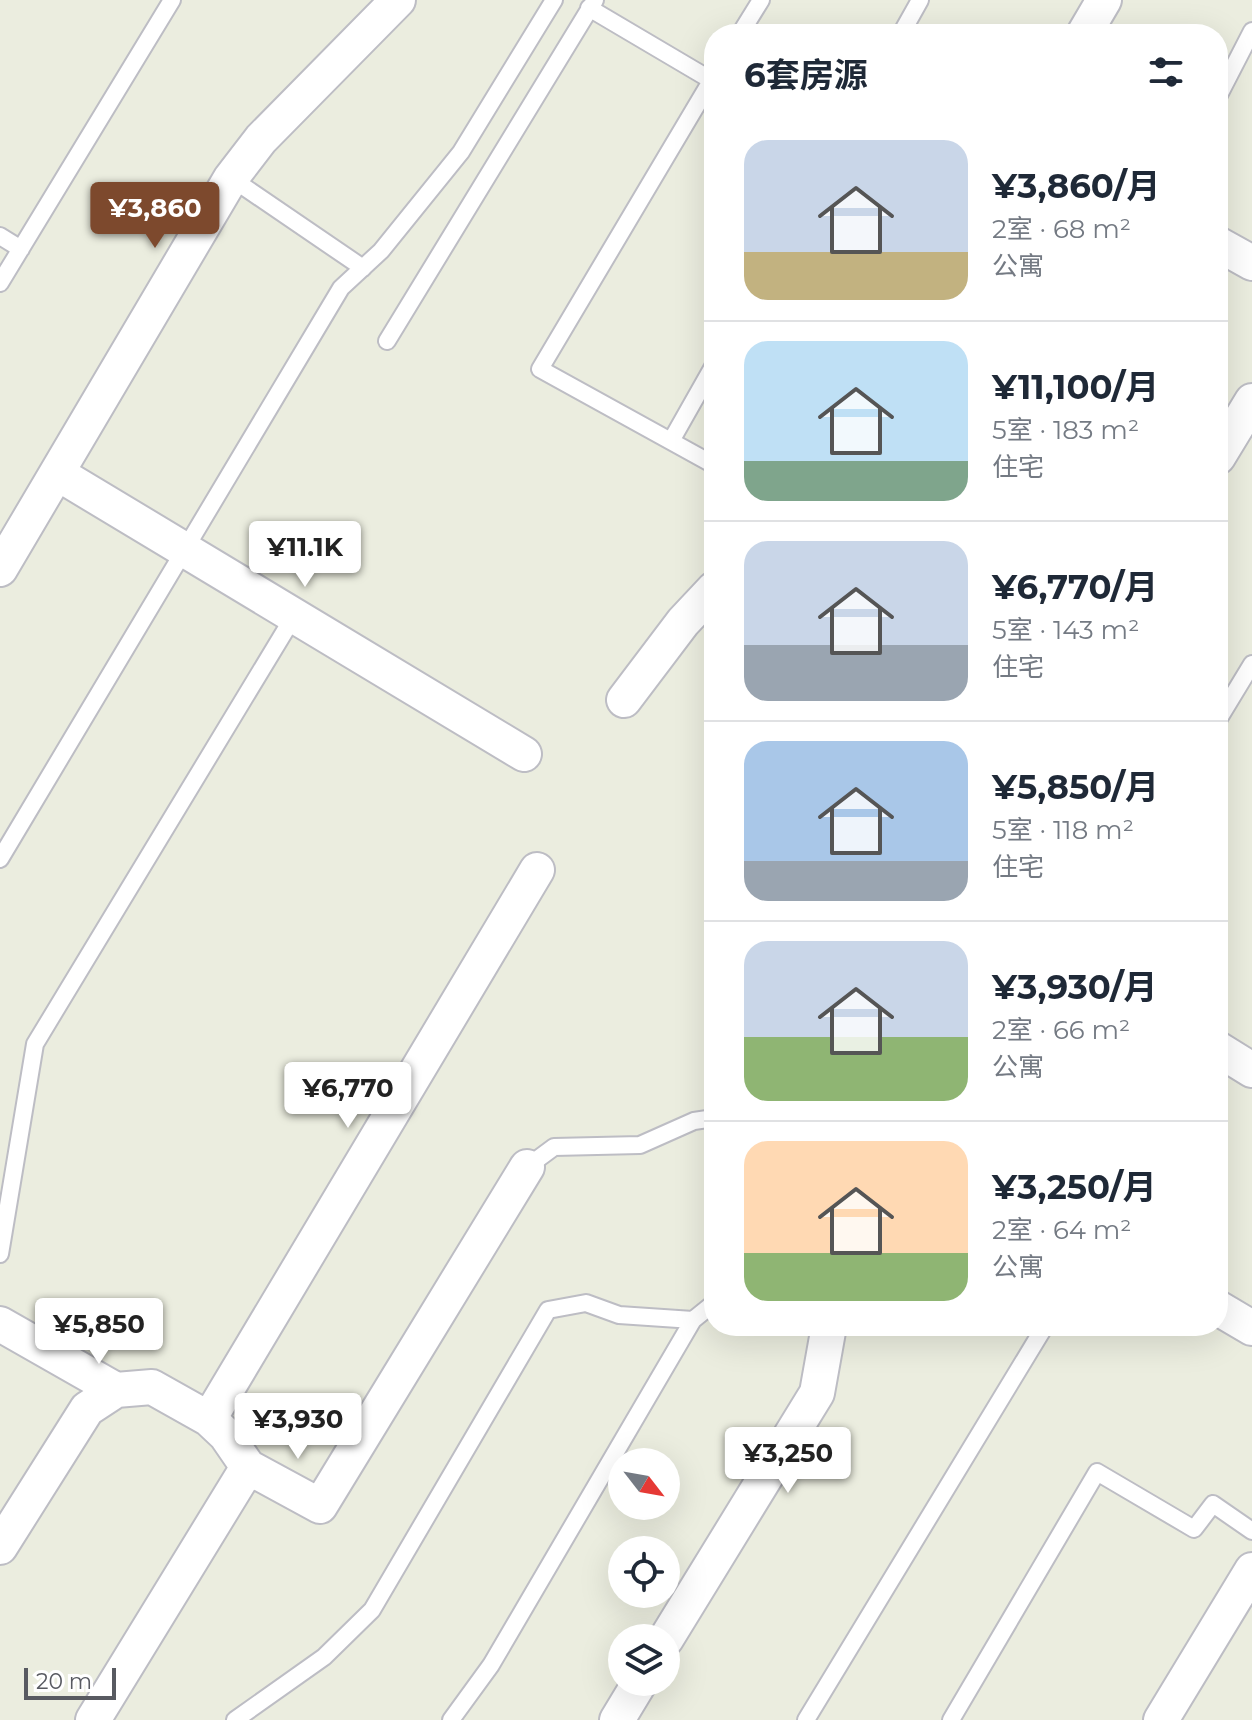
<!DOCTYPE html>
<html lang="zh">
<head>
<meta charset="utf-8">
<style>
  :root { --surface:#fff; --page:#f6f6f7; --text:#1f2937; --muted:#747a83; --line:#e0e1e3; --accent:#7d492d }
  body { margin:0; font-family:Montserrat,"Noto Sans SC",sans-serif; background:var(--page); color:var(--text); height:100vh; display:flex; flex-direction:column; font-size:30px; white-space:nowrap }
  * { box-sizing:border-box; margin:0 }
  p { font-size:26px; color:var(--muted) }
  .icon { flex:none; width:44px; height:44px; fill:none; stroke:currentColor; stroke-width:2; stroke-linecap:round; stroke-linejoin:round }
  .map { position:relative; flex:1; overflow:hidden }
  .details { position:absolute; left:704px; top:24px; width:524px; height:1312px; display:flex; flex-direction:column; background:var(--surface); border-radius:32px; box-shadow:0 8px 32px #0002 }
  .details>* { flex:none }
  .needle { width:52px; rotate:121deg }
  .fabs { position:absolute; left:608px; top:1448px; display:grid; gap:16px }
  .fabs a { display:grid; place-items:center; width:72px; height:72px; border-radius:50%; background:var(--surface); box-shadow:0 8px 32px #0002; font-size:40px }
  .scale { position:absolute; left:24px; bottom:20px; width:92px; box-sizing:border-box; padding-left:8px; border:4px solid #585a61; border-top:0; font-size:22px; line-height:28px; white-space:nowrap; color:#585a61; -webkit-text-stroke:6px #fff; paint-order:stroke }
  .price { position:absolute; translate:-50% -68px; padding:0 18px; border-radius:8px; background:#fff; color:#222; font-size:26px; line-height:52px; filter:drop-shadow(0 2px 4px #0008) }
  .price::after { content:''; position:absolute; left:50%; top:48px; width:24px; height:18px; margin-left:-12px; background:inherit; clip-path:polygon(0 0,100% 0,50% 100%) }
  .price.selected { background:var(--accent); color:#fff }
  ul { padding:0; list-style:none }
  li { display:flex; align-items:center; gap:24px; height:200px; padding:0 40px }
  li+li { border-top:2px solid var(--line) }
  li span { display:grid; place-items:center; flex:none; width:224px; height:160px; border-radius:24px; color:#555 }
  li>.icon { margin-inline-start:auto }
  span .icon { width:96px; height:96px; fill:#fffc; stroke-width:1 }
  li b { font-size:34px }
  h2 { display:flex; justify-content:space-between; align-items:center; height:96px; padding:0 40px; font-size:34px }
  .map>svg:first-child { display:block }
  .lines { fill:none; stroke-linecap:round; stroke-linejoin:round }
  .lane-casing { stroke:#bdbdc4; stroke-width:20 }
  .street-casing { stroke:#bdbdc4; stroke-width:38 }
  .lane { stroke:#fff; stroke-width:16 }
  .street { stroke:#fff; stroke-width:34 }
</style>
</head>
<body>
<div class="map">
<svg width="1252" height="1720" viewBox="0 0 1252 1720">
  <rect width="100%" height="100%" fill="#ebeddf"/>
  <g class="lines">
    <defs>
      <path id="lane" d="M589 8 711 80
        M740 34 761 0
        M901 34 920 0
        M714 76 540 369 714 465
        M1218 97 1252 31
        M231 178 363 268
        M0 236 21 249
        M0 283 172 0
        M387 341 595 0
        M671 441 714 365
        M1218 720 1252 664
        M0 859 341 288 381 251 461 152 554 0
        M527 1167 554 1147 640 1145 694 1121 714 1118
        M0 1254 35 1044 294 616
        M235 1720 324 1657 372 1610 548 1310 586 1303 619 1315 693 1320
        M451 1720 491 1665 693 1320 714 1303
        M806 1720 1045 1326
        M951 1720 1097 1472 1194 1529 1213 1504 1252 1531"/>
      <path id="street" d="M1084 34 1104 0
        M1218 244 1252 263
        M1218 457 1252 401
        M57 473 524 754
        M0 569 231 178 261 139 398 0
        M624 700 683 622 714 589
        M1218 1049 1252 1070
        M1218 1308 1252 1328
        M0 1324 116 1390
        M209 1419 537 870
        M0 1547 87 1409 116 1390 152 1387 209 1419 226 1435 248 1467
        M666 1639 817 1393 829 1326
        M93 1720 248 1467 320 1506 527 1167
        M617 1720 640 1682
        M1161 1720 1252 1570"/>
    </defs>
    <use href="#lane" class="lane-casing"/>
    <use href="#street" class="street-casing"/>
    <use href="#lane" class="lane"/>
    <use href="#street" class="street"/>
  </g>
</svg>
<div class="fabs">
<a><svg class="needle" viewBox="-14 -14 28 28"><path d="M0-13l5 13h-10z" fill="#e53935"/><path d="M0 13l5-13h-10z" fill="#747a83"/></svg></a>
<a><svg class="icon" aria-label="locate" viewBox="0 0 24 24"><circle cx="12" cy="12" r="6"/><path d="M12 2v4M12 18v4M2 12h4M18 12h4"/></svg></a>
<a><svg class="icon" aria-label="layers" viewBox="0 0 24 24"><path d="M12 4l9 5-9 5-9-5zM3 14l9 5 9-5"/></svg></a>
</div>
<div class="scale">20 m</div>
<b class="price selected" style="left:155px;top:250px">¥3,860</b>
<b class="price" style="left:305px;top:589px">¥11.1K</b>
<b class="price" style="left:348px;top:1130px">¥6,770</b>
<b class="price" style="left:99px;top:1366px">¥5,850</b>
<b class="price" style="left:298px;top:1461px">¥3,930</b>
<b class="price" style="left:788px;top:1495px">¥3,250</b>
<section class="details">
<h2>6套房源<svg class="icon" aria-label="filters" viewBox="0 0 24 24"><path d="M4 7h16M4 17h16"/><circle cx="9" cy="7" r="2"/><circle cx="15" cy="17" r="2"/></svg></h2>
<ul>
<li><span style="background:linear-gradient(#c9d6e8 70%,#c2b280 0)"><svg class="icon" aria-label="home" viewBox="0 0 24 24"><path d="M3 11l9-7 9 7M6 9v11h12V9"/></svg></span><div><b>¥3,860/月</b><p>2室 · 68 m²</p><p>公寓</p></div></li>
<li><span style="background:linear-gradient(#bfe0f5 75%,#7fa58c 0)"><svg class="icon" aria-label="home" viewBox="0 0 24 24"><path d="M3 11l9-7 9 7M6 9v11h12V9"/></svg></span><div><b>¥11,100/月</b><p>5室 · 183 m²</p><p>住宅</p></div></li>
<li><span style="background:linear-gradient(#c9d6e8 65%,#9aa5b1 0)"><svg class="icon" aria-label="home" viewBox="0 0 24 24"><path d="M3 11l9-7 9 7M6 9v11h12V9"/></svg></span><div><b>¥6,770/月</b><p>5室 · 143 m²</p><p>住宅</p></div></li>
<li><span style="background:linear-gradient(#a9c7e8 75%,#9aa5b1 0)"><svg class="icon" aria-label="home" viewBox="0 0 24 24"><path d="M3 11l9-7 9 7M6 9v11h12V9"/></svg></span><div><b>¥5,850/月</b><p>5室 · 118 m²</p><p>住宅</p></div></li>
<li><span style="background:linear-gradient(#c9d6e8 60%,#8fb573 0)"><svg class="icon" aria-label="home" viewBox="0 0 24 24"><path d="M3 11l9-7 9 7M6 9v11h12V9"/></svg></span><div><b>¥3,930/月</b><p>2室 · 66 m²</p><p>公寓</p></div></li>
<li><span style="background:linear-gradient(#ffd9b3 70%,#8fb573 0)"><svg class="icon" aria-label="home" viewBox="0 0 24 24"><path d="M3 11l9-7 9 7M6 9v11h12V9"/></svg></span><div><b>¥3,250/月</b><p>2室 · 64 m²</p><p>公寓</p></div></li>
</ul>
</section>
</div>
</body>
</html>
